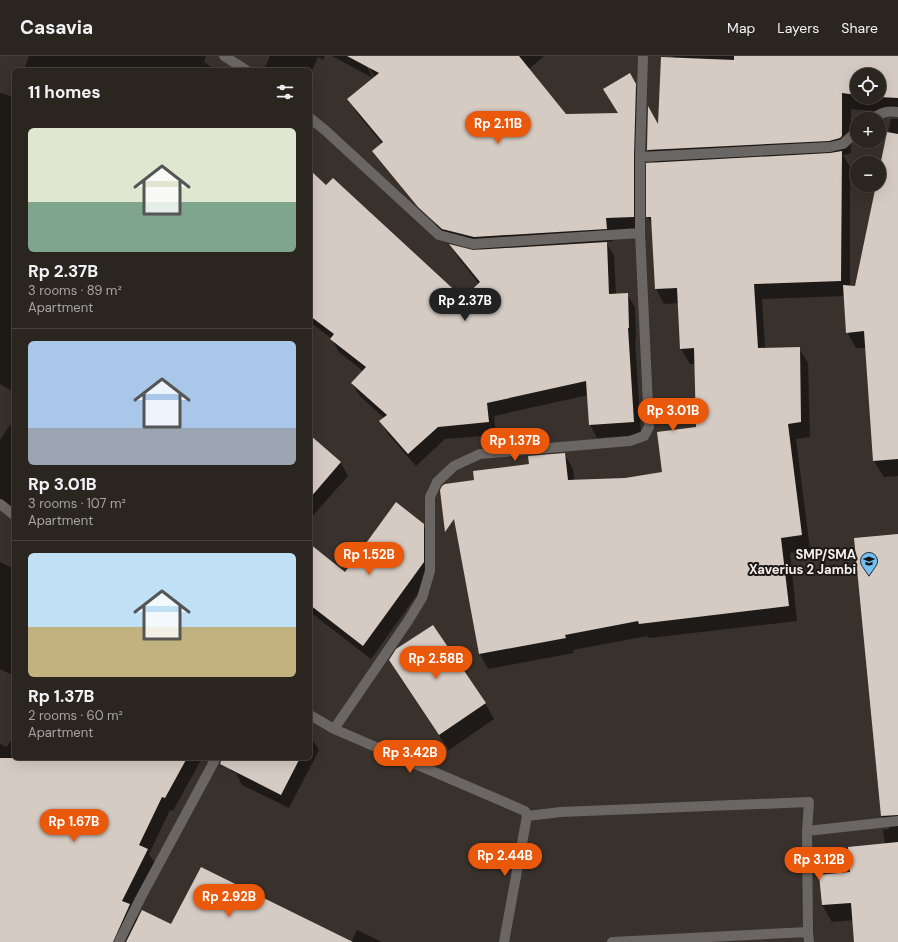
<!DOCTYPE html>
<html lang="en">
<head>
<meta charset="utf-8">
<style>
  :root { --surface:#2b2520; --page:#37312d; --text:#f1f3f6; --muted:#a6a5a5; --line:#47423e; --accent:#ea580c }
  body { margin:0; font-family:"DM Sans",sans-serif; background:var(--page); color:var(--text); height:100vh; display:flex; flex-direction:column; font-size:15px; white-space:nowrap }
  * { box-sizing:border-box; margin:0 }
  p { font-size:13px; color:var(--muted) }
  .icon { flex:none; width:22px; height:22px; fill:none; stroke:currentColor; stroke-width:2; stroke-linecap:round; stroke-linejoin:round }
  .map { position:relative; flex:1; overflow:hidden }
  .panel { position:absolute; left:12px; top:12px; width:300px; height:692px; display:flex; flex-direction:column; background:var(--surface); border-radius:6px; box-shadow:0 4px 16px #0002,0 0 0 1px var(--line) }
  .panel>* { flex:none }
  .fabs { position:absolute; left:850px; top:12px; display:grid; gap:8px }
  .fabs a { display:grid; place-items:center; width:36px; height:36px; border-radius:50%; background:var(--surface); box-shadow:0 4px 16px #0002,0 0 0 1px var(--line); font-size:20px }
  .price { position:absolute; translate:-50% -34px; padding:0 9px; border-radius:14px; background:var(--accent); color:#fff; font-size:13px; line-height:26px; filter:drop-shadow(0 1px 2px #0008) }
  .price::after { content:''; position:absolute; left:50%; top:24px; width:12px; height:9px; margin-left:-6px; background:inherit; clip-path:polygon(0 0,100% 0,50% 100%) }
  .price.active { background:#222; color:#fff }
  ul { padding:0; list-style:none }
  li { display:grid; align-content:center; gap:8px; height:212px; padding:0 16px }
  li+li { border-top:1px solid var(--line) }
  li span { display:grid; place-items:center; height:124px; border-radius:6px; color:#555 }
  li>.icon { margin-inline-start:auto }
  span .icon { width:72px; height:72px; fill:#fffc; stroke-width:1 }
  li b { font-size:17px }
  h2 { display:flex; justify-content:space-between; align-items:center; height:48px; padding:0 16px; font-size:17px }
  header { display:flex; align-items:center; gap:24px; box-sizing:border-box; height:56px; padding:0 20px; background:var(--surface); border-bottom:1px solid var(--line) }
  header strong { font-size:19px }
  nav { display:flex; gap:22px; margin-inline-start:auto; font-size:14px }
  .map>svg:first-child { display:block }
  .shadow { fill:#0007; fill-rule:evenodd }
  .building { fill:#d5cbc3 }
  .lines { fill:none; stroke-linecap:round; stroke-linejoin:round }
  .minor { stroke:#6a6663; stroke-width:10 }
  .labels { text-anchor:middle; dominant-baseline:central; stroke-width:4; stroke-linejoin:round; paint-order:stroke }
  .poi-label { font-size:13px; font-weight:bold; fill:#f5efec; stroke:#1d1917; text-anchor:end }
</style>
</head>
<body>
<header>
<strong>Casavia</strong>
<nav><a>Map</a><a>Layers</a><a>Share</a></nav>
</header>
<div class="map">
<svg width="898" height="886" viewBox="0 0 898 886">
  <rect width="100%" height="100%" fill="#39312b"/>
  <path class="shadow" d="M29 0H206L204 6 215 14H24Z
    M270 0H325L323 4 318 1 310 19V14H264Z
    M332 0H544L529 13 566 59 619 58 629 18 643 42 640 174 613 175V185L606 186 614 200 616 239 627 238 635 251 636 284H635L641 379 597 382 590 369 588 339 494 360 496 379 445 383 416 410 388 378 381 365 384 362 360 340 352 328 363 315 339 296 331 282 310 266V115L326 130 463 243 479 228 458 201 451 190 473 196 483 194 451 186 440 176 433 163 439 157 357 57 350 44 375 22 366 6 365 7 373 22Z
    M673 0H898V57L851 53V96L849 98 843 99 850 111V231L856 232 877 129H879V120L891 63H898V420L884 421 874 405 866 292H856L847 276 845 240 762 243 765 293 799 292 808 307 810 381 796 383 810 494 790 497 797 565 649 582 647 580 573 594 574 597 488 613 480 598 475 425 564 398 573 413 574 425 625 423 664 417 697 372 696 308H690L681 293 678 247 664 248 656 233 653 170 648 161 656 108 648 94 659 71ZM857 19H879V41H857Z
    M0 37 14 41V336L0 328Z
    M14 363V457L0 450V384Z
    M310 379 341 407 348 420 310 463Z
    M423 469 431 482V519L371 603 310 556V489L345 517Z
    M898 479V886H855L854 864 832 866 822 849 851 817 885 788 883 774 890 773 882 760 856 483Z
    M0 506 14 513V620L0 613Z
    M390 605 485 647 494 663 449 694 399 620Z
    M14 679V702H202L173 755 170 754 149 798 155 807 132 854 138 864 172 870 351 886 357 874 382 886H0V688L7 691Z
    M310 680 319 694 289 752 242 729 236 717 231 715 228 710H223L210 702H310Z"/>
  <path class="building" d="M347 0H519L566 58 618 57 603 33 630 17 636 28 634 101V161L606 162 607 173 474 181 442 173 418 151 372 95 383 86 347 43 379 17Z
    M734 0H898V42L879 41V19H857V39L842 37V80L840 82 829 85 647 94 648 50 658 68 661 1 734 4Z
    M887 76 898 78V403L873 405 864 275 846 277 843 229 855 230 876 129H879V115Z
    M842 95 841 225 754 228 758 292 800 291 801 366 788 368 802 479 781 482 789 550 639 568 638 565 565 579 566 582 479 598 454 463 445 476 440 434 442 430 445 428 474 424 473 415 529 408 528 400 565 397 568 424 625 422 662 416 657 376 696 371 694 292 680 293 677 232 655 233 651 161H646V107L830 97Z
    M310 114 326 129 333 122 463 242 480 226 449 188 473 194 607 186 609 238 628 237 629 272H628L634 366 589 369 586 325 487 347 489 366 438 371 408 398 379 365 387 359 351 327 366 311 330 283 334 278 310 260Z
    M310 379 341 406 310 442Z
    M396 446 424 468V506L363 590 310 549V488L345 516Z
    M898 478V759L881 760 854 482Z
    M433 569 486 647 439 679 389 604 396 593Z
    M0 702H187L165 742 162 741 139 789 148 793 122 845 130 848 113 886H0Z
    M222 702H300L281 739 220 708Z
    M898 786V886H854L851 847 822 849 819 819 850 816 848 791Z
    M201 811 353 886H126L142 854 171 868Z"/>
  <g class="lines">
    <path class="minor" d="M224 0 246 14
      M310 62 326 75 439 179 473 188 640 177V101L643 0
      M872 63C881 57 887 54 898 56
      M640 101 830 91 843 88 857 75
      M0 448 14 459
      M310 659 334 673 525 755 527 760
      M334 673 408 565 422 542 430 515V441L437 426 454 410 480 398 630 385 644 380 649 371 640 177
      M527 760 561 756 809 746 807 775 808 876
      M807 775 898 765
      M119 886 140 843 216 702
      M504 886 527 760
      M612 886 808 876 809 886"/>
  </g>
  <defs>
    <symbol id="school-pin" viewBox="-11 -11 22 30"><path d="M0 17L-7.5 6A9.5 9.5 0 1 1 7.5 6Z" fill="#71c1f5" stroke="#1d1917"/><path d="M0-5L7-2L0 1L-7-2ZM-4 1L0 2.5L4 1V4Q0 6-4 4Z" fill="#111"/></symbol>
  </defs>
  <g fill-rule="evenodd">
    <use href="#school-pin" x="859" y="495" width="20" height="27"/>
  </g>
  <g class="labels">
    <g class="poi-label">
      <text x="856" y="498">SMP/SMA<tspan x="856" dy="15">Xaverius 2 Jambi</tspan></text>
    </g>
  </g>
</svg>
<div class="fabs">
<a><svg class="icon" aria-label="locate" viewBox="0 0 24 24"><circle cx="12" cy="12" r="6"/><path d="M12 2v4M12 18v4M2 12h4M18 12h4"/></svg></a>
<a>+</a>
<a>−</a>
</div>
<b class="price" style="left:498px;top:89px">Rp 2.11B</b>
<b class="price active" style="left:465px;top:266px">Rp 2.37B</b>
<b class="price" style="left:673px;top:376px">Rp 3.01B</b>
<b class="price" style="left:515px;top:406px">Rp 1.37B</b>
<b class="price" style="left:369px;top:520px">Rp 1.52B</b>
<b class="price" style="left:436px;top:624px">Rp 2.58B</b>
<b class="price" style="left:410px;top:718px">Rp 3.42B</b>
<b class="price" style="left:74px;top:787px">Rp 1.67B</b>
<b class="price" style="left:505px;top:821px">Rp 2.44B</b>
<b class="price" style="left:819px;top:825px">Rp 3.12B</b>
<b class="price" style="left:229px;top:862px">Rp 2.92B</b>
<section class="panel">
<h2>11 homes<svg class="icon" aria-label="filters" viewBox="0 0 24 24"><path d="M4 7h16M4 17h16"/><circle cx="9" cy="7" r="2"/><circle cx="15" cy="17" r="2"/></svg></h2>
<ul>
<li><span style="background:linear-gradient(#dfe7d0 60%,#7fa58c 0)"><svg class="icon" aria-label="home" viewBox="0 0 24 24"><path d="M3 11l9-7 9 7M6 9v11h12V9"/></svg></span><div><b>Rp 2.37B</b><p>3 rooms · 89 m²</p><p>Apartment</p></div></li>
<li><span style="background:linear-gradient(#a9c7e8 70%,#9aa5b1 0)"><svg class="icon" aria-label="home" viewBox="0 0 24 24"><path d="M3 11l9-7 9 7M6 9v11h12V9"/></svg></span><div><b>Rp 3.01B</b><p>3 rooms · 107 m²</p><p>Apartment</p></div></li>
<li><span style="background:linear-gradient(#bfe0f5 60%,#c2b280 0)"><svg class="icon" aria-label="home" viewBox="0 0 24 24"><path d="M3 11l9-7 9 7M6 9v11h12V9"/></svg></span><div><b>Rp 1.37B</b><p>2 rooms · 60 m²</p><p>Apartment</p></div></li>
</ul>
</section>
</div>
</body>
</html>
